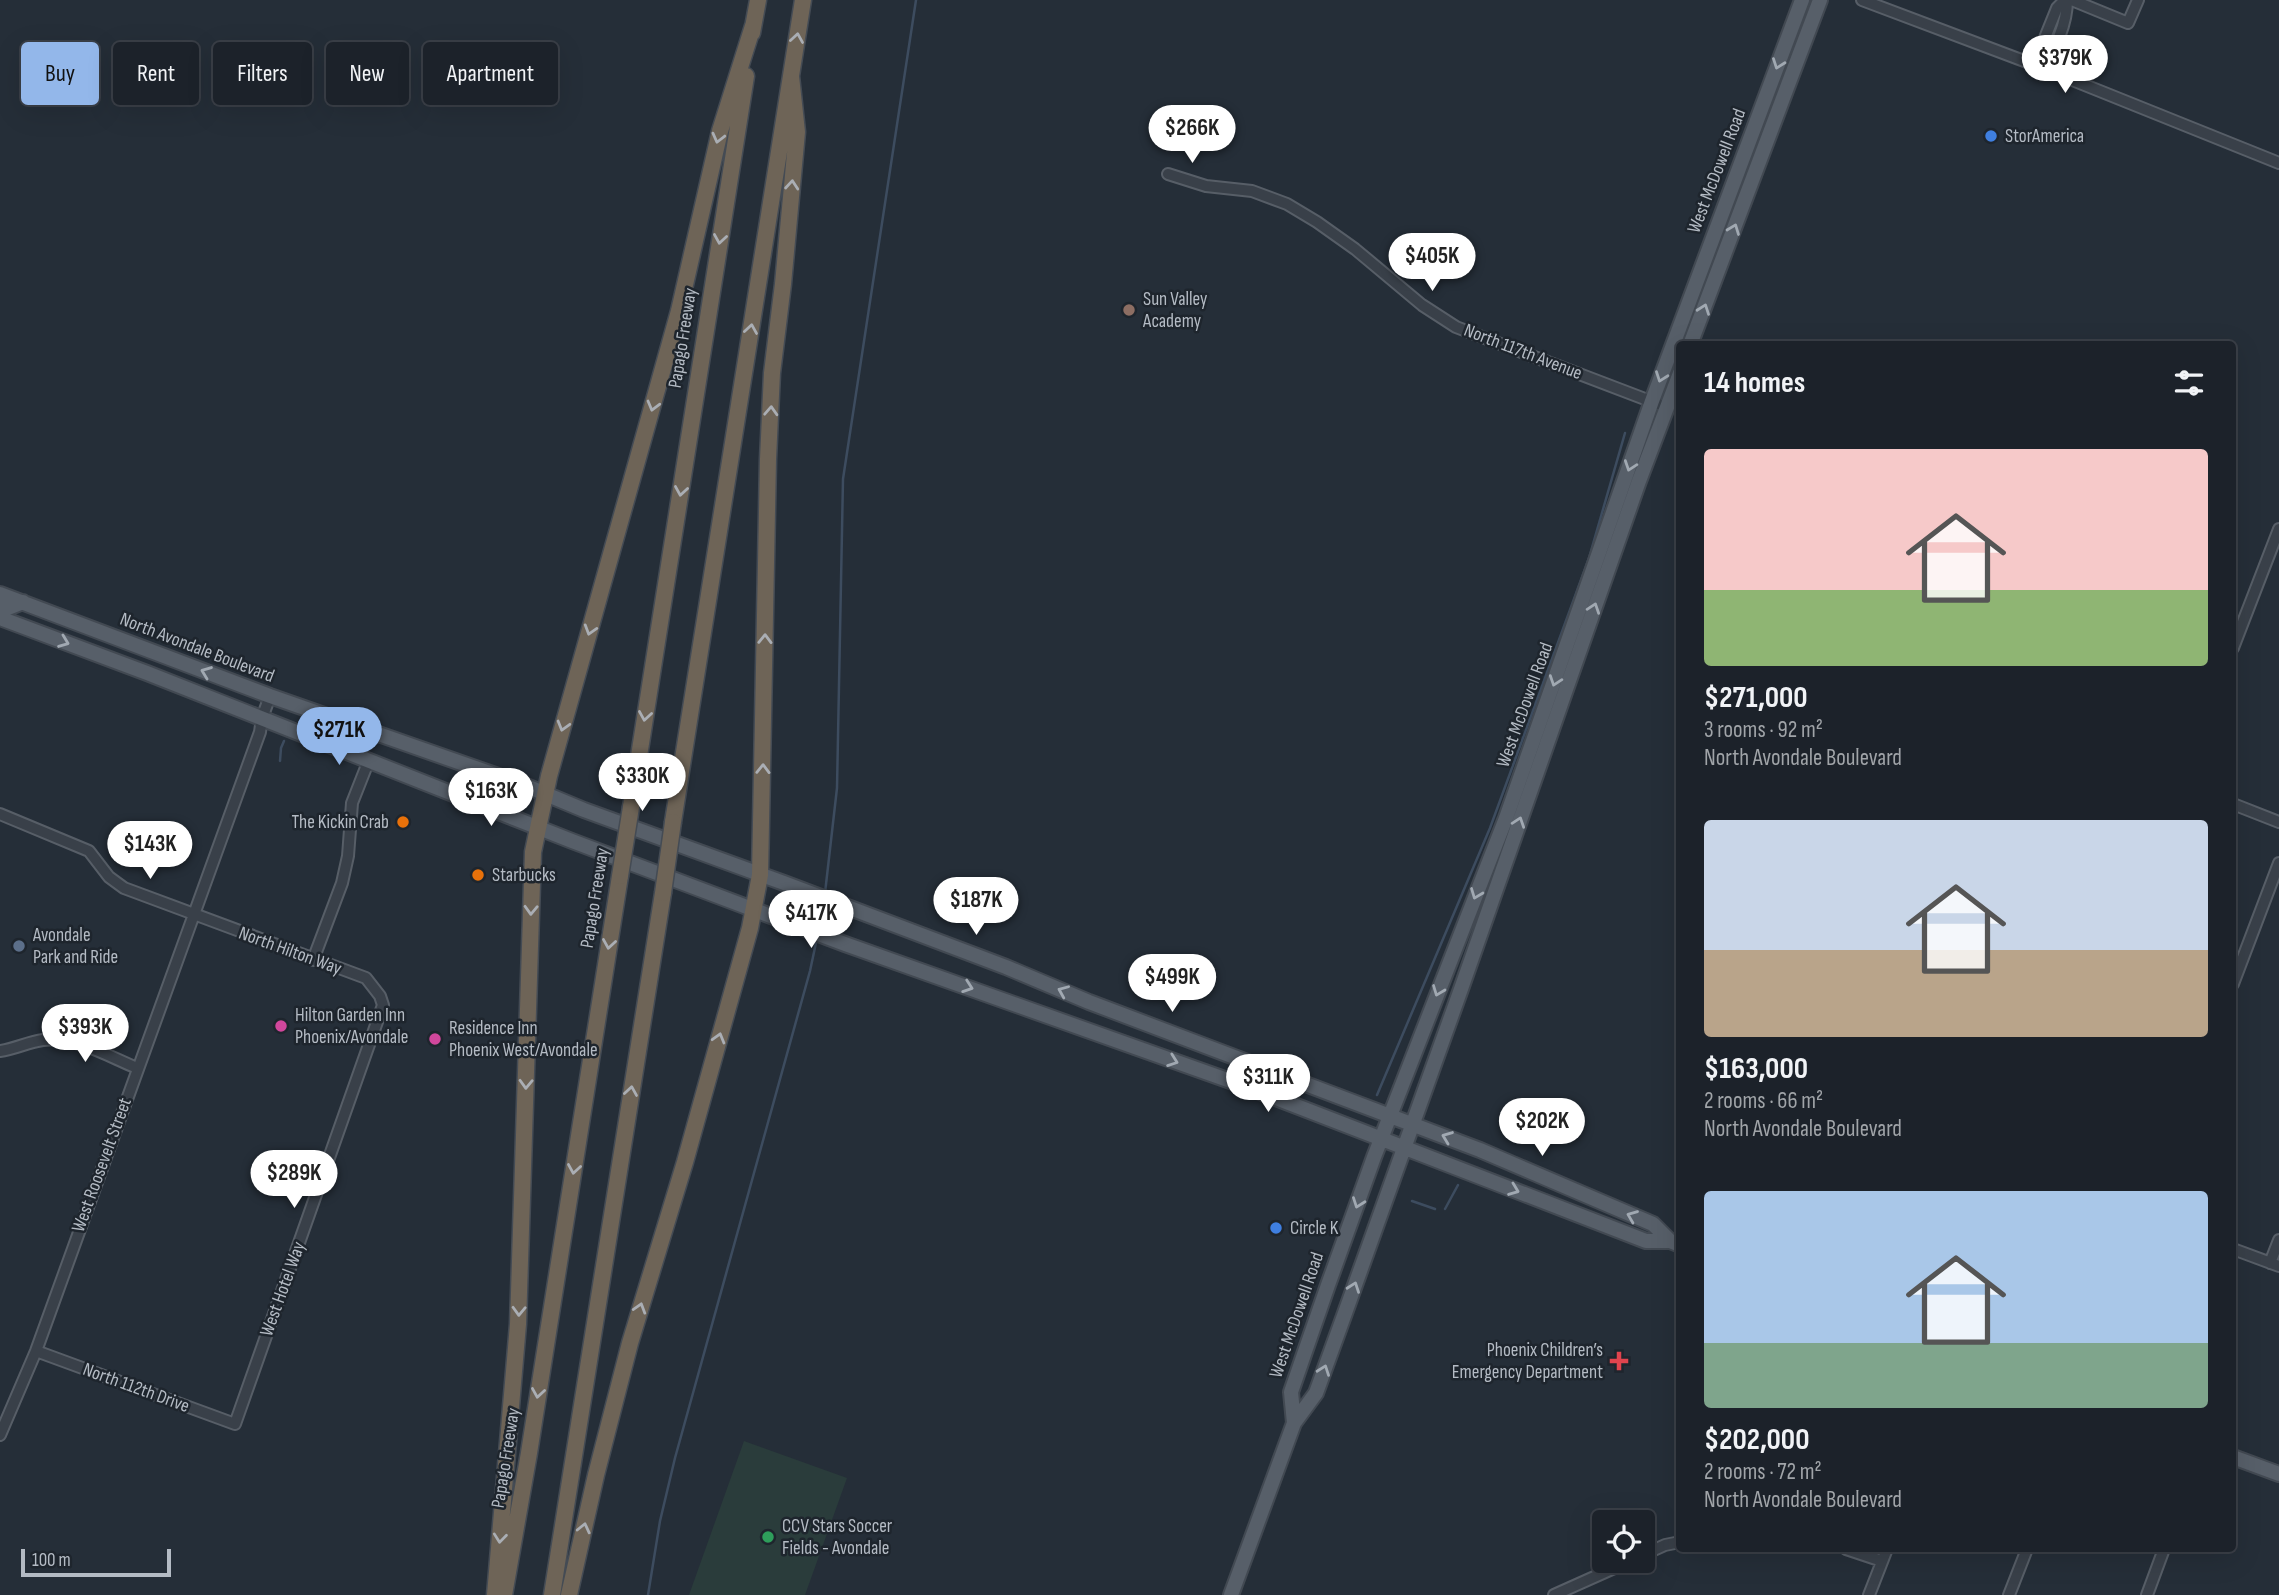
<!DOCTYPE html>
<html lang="en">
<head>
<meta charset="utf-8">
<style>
  :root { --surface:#1c222a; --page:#292f36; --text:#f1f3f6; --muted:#a0a4a8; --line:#3a3f47; --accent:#93b7ea }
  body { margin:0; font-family:"Sofia Sans Condensed",sans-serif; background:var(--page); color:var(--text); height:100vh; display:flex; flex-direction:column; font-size:26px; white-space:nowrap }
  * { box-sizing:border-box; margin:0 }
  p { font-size:23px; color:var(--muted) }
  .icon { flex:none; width:38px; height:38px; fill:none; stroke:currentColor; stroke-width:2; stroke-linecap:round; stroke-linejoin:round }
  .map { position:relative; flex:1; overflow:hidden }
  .sheet { position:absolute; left:1676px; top:341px; width:560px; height:1211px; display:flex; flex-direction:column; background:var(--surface); border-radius:7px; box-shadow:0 7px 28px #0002,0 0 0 2px var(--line) }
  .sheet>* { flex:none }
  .guide { position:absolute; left:21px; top:42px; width:665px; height:63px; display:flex; gap:14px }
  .tools { position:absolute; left:1592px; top:1510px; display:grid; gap:14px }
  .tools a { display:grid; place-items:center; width:63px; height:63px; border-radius:7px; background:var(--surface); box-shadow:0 7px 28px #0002,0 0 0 2px var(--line); font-size:35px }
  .scale { position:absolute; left:21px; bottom:18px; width:150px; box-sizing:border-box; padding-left:7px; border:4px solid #b4bbc4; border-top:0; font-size:19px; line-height:24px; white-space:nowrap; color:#b4bbc4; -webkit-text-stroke:5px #1e252d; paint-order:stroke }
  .price { position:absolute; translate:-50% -60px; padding:0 16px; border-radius:24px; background:#fff; color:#222; font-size:23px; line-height:46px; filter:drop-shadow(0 2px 4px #0008) }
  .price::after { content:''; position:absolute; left:50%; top:42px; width:21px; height:16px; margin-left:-10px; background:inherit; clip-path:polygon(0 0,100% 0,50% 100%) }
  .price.on { background:var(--accent); color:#111 }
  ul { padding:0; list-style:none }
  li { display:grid; align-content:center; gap:14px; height:371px; padding:0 28px }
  li span { display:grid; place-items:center; height:217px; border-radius:7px; color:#555 }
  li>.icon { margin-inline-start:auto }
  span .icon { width:126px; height:126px; fill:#fffc; stroke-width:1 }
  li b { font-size:30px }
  h2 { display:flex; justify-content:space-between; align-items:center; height:84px; padding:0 28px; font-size:30px }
  .tag { padding:0 24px; border-radius:7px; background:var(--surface); box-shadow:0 7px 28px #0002,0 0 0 2px var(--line); font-size:24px; line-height:63px }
  .tag.on { background:var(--accent); color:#111 }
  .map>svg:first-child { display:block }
  .green { fill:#2a3c3b }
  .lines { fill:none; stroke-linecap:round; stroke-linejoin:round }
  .stream { stroke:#3d4c5f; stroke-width:2.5 }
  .minor-casing { stroke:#575e67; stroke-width:14 }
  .major-casing { stroke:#424952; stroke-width:18 }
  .highway-casing { stroke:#444b54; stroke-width:19 }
  .minor { stroke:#394049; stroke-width:10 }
  .major { stroke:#575f69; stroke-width:14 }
  .highway { stroke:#6e6457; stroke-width:16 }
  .highway-bridge-casing { stroke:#444b54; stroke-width:19; stroke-linecap:butt }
  .highway-bridge { stroke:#6e6457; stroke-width:16 }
  .oneway { stroke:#aaaeb4 }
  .oneway2 { stroke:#a1a9b2 }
  .shop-dot { fill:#3f7fe0; stroke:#1e252d; stroke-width:2.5 }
  .education-dot { fill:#8d6e63; stroke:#1e252d; stroke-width:2.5 }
  .food-dot { fill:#e8710a; stroke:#1e252d; stroke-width:2.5 }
  .service-dot { fill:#5c6f8a; stroke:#1e252d; stroke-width:2.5 }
  .hotel-dot { fill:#d1479c; stroke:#1e252d; stroke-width:2.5 }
  .health-dot { fill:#e0444e; stroke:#1e252d; stroke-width:2.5 }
  .leisure-dot { fill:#2e9e5b; stroke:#1e252d; stroke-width:2.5 }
  .labels { text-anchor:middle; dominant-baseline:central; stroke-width:5; stroke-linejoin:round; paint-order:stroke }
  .poi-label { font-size:19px; fill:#b4bbc4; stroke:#1e252d; text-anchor:start }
  .street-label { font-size:19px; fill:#b4bbc4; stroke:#1e252d }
</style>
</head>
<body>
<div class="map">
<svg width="2279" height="1595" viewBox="0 0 2279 1595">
  <rect width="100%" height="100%" fill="#252e38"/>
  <path class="green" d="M744 1441 847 1478 805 1595H689Z"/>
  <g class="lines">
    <path class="stream" d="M280 761 281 748 284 741
      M825 893 837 788 843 479 916 0
      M819 928 823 903
      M1377 1095 1490 828 1589 558 1625 433
      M1412 1201 1435 1209
      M1445 1209 1458 1185
      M648 1595 660 1521 675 1458 810 971 817 938"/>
    <defs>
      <path id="minor" d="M1862 0 2040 67 2279 163
        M2072 0 2128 23 2138 0
        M2040 67C2056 52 2067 22 2067 0
        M2040 67 2038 55 2057 8 2065 0
        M1168 174 1206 186 1252 191 1287 204 1317 222 1355 249 1422 305 1456 327 1658 404
        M2233 648 2279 529
        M2233 804 2279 822
        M0 814 89 851 109 877 124 888 366 978 380 996 383 1005 235 1424 36 1351
        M313 960 342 883 348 856 352 803 369 760
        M2233 984 2279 863
        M0 1051C15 1049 28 1042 43 1040 75 1036 108 1056 137 1068
        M2233 1249 2279 1266
        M2270 1263 2279 1240
        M0 1435 36 1351 260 732 262 718 270 696
        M1846 1549 1882 1561
        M1643 1555 1665 1545 1680 1542
        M1554 1595 1630 1561
        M1869 1595 1887 1549
        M2009 1595 2027 1549
        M2147 1595 2164 1549"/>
      <path id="major" d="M1690 345 1820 0
        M0 594 270 696 524 785 584 810 784 883 1006 967 1089 1002 1480 1150 1653 1224 1670 1241
        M0 605 8 608 23 602
        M0 618 147 673 572 841 845 944 1250 1088 1646 1241H1670L1680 1245
        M1294 1423 1291 1392 1328 1285 1374 1157 1506 818 1652 401 1802 0
        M2233 1457 2279 1474
        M1231 1595 1294 1423 1316 1393 1345 1313 1461 989 1639 481 1680 373"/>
      <path id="highway" d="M752 33 758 0
        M631 807 746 76
        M673 822 803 0
        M495 1595 518 1324 533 852 549 776 679 311 720 131 753 26
        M504 1595 529 1453 620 876
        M552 1595 663 893
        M569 1595 596 1475 630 1343 685 1162 750 928 760 875 768 459 772 373 783 284 797 132 791 76"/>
    </defs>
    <use href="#minor" class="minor-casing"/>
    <use href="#major" class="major-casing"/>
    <use href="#highway" class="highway-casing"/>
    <use href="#minor" class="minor"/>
    <use href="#major" class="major"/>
    <use href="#highway" class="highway"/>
    <defs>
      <path id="highway-bridge" d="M620 876 631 807
        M663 893 673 822"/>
    </defs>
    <use href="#highway-bridge" class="highway-bridge-casing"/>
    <use href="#highway-bridge" class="highway-bridge"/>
  </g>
  <defs><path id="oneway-chevron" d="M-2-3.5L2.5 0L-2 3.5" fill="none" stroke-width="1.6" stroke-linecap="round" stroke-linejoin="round" transform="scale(1.75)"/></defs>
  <g class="oneway">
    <use href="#oneway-chevron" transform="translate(797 38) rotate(-81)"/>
    <use href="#oneway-chevron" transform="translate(718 138) rotate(104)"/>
    <use href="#oneway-chevron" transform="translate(792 185) rotate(-85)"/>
    <use href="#oneway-chevron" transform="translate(720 239) rotate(99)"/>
    <use href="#oneway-chevron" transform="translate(751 329) rotate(-81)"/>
    <use href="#oneway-chevron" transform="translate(653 406) rotate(105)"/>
    <use href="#oneway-chevron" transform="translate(771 411) rotate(-87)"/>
    <use href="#oneway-chevron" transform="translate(681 491) rotate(99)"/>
    <use href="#oneway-chevron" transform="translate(590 630) rotate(107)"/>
    <use href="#oneway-chevron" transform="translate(765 639) rotate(-89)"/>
    <use href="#oneway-chevron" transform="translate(645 716) rotate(99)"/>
    <use href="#oneway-chevron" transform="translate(563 726) rotate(106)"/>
    <use href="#oneway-chevron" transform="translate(763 769) rotate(-89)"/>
    <use href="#oneway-chevron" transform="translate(531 910) rotate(92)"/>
    <use href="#oneway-chevron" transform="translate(609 944) rotate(99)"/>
    <use href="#oneway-chevron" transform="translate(719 1038) rotate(-74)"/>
    <use href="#oneway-chevron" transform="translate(526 1084) rotate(92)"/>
    <use href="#oneway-chevron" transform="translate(631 1091) rotate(-81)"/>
    <use href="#oneway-chevron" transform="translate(574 1169) rotate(99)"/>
    <use href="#oneway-chevron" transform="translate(640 1308) rotate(-73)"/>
    <use href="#oneway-chevron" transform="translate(519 1311) rotate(92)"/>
    <use href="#oneway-chevron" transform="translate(538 1393) rotate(99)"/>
    <use href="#oneway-chevron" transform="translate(584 1528) rotate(-77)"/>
    <use href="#oneway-chevron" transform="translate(500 1538) rotate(96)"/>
  </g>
  <g class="oneway2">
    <use href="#oneway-chevron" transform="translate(1778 64) rotate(110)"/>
    <use href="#oneway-chevron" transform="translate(1734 229) rotate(-69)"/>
    <use href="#oneway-chevron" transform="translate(1704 309) rotate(-70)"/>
    <use href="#oneway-chevron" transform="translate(1661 377) rotate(110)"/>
    <use href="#oneway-chevron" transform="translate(1630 466) rotate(109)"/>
    <use href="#oneway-chevron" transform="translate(1594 608) rotate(-71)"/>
    <use href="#oneway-chevron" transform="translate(64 642) rotate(21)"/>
    <use href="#oneway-chevron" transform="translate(206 672) rotate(-159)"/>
    <use href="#oneway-chevron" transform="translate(1555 681) rotate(109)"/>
    <use href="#oneway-chevron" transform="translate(1519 822) rotate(-71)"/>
    <use href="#oneway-chevron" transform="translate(1476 894) rotate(111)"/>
    <use href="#oneway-chevron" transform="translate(968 987) rotate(19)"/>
    <use href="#oneway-chevron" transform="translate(1063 991) rotate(-157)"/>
    <use href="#oneway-chevron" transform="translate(1438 991) rotate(111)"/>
    <use href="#oneway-chevron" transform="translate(1173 1061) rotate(20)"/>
    <use href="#oneway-chevron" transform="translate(1447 1137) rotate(-159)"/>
    <use href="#oneway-chevron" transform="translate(1514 1190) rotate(21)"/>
    <use href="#oneway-chevron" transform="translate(1358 1203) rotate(110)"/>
    <use href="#oneway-chevron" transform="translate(1632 1216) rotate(-158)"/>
    <use href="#oneway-chevron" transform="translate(1354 1287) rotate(-70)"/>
    <use href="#oneway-chevron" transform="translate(1324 1370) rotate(-70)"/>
  </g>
  <g class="shop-dot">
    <circle cx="1991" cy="136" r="7"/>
    <circle cx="1276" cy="1228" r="7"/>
  </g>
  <circle class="education-dot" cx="1129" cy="310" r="7"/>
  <g class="food-dot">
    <circle cx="403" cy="822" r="7"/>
    <circle cx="478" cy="875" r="7"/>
  </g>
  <circle class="service-dot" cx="19" cy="946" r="7"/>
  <g class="hotel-dot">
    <circle cx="281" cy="1026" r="7"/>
    <circle cx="435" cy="1039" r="7"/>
  </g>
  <path class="health-dot" d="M1615.5 1350.5h7v7h7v7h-7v7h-7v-7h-7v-7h7z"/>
  <circle class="leisure-dot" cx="768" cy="1537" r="7"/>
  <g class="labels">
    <g class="poi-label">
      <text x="2005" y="136">StorAmerica</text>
      <text x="1143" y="299">Sun Valley<tspan x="1143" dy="22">Academy</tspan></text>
      <text x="389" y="822" text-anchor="end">The Kickin Crab</text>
      <text x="492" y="875">Starbucks</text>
      <text x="33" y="935">Avondale<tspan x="33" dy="22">Park and Ride</tspan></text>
      <text x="295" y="1015">Hilton Garden Inn<tspan x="295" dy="22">Phoenix/Avondale</tspan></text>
      <text x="449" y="1028">Residence Inn<tspan x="449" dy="22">Phoenix West/Avondale</tspan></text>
      <text x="1290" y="1228">Circle K</text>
      <text x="1603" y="1350" text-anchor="end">Phoenix Children’s<tspan x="1603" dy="22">Emergency Department</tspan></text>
      <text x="782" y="1526">CCV Stars Soccer<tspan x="782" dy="22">Fields - Avondale</tspan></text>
    </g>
    <g class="street-label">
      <text transform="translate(1717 171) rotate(-69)">West McDowell Road</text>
      <text transform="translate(683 338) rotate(-81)">Papago Freeway</text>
      <text transform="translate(1523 352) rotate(21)">North 117th Avenue</text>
      <text transform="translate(197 648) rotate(21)">North Avondale Boulevard</text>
      <text transform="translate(1525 705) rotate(-70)">West McDowell Road</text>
      <text transform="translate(595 898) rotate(-81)">Papago Freeway</text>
      <text transform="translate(290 951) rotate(20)">North Hilton Way</text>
      <text transform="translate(102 1165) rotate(-70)">West Roosevelt Street</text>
      <text transform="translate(283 1289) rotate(-70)">West Hotel Way</text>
      <text transform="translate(1297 1315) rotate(-71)">West McDowell Road</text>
      <text transform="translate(136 1388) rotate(20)">North 112th Drive</text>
      <text transform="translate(506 1458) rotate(-81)">Papago Freeway</text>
    </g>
  </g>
</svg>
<div class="tools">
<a><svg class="icon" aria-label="locate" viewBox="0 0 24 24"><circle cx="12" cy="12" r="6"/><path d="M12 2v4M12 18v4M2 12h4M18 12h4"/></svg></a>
</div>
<div class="scale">100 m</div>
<b class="price" style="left:2065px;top:95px">$379K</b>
<b class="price" style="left:1192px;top:165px">$266K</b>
<b class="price" style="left:1432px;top:293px">$405K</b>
<b class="price on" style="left:339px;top:767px">$271K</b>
<b class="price" style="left:642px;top:813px">$330K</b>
<b class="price" style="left:491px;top:828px">$163K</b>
<b class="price" style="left:150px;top:881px">$143K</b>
<b class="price" style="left:976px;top:937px">$187K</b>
<b class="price" style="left:811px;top:950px">$417K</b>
<b class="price" style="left:1172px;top:1014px">$499K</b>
<b class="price" style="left:85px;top:1064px">$393K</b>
<b class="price" style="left:1268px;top:1114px">$311K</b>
<b class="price" style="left:1542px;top:1158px">$202K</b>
<b class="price" style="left:294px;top:1210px">$289K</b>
<div class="guide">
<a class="tag on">Buy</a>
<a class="tag">Rent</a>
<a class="tag">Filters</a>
<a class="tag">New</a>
<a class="tag">Apartment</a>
</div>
<section class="sheet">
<h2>14 homes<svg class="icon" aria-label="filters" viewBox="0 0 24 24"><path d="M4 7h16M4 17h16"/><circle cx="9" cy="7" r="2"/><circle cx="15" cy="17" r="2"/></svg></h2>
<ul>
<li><span style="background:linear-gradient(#f6c9c9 65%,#8fb573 0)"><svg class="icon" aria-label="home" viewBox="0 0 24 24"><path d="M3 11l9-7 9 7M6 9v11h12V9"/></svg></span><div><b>$271,000</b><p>3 rooms · 92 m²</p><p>North Avondale Boulevard</p></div></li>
<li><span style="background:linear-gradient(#c9d6e8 60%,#b9a48a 0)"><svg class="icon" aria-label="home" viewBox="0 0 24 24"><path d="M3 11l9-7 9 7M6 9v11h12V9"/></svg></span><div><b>$163,000</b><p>2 rooms · 66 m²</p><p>North Avondale Boulevard</p></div></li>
<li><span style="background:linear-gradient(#a9c7e8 70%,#7fa58c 0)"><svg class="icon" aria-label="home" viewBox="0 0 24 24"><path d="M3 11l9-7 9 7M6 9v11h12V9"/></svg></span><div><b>$202,000</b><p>2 rooms · 72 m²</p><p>North Avondale Boulevard</p></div></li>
</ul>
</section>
</div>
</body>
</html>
